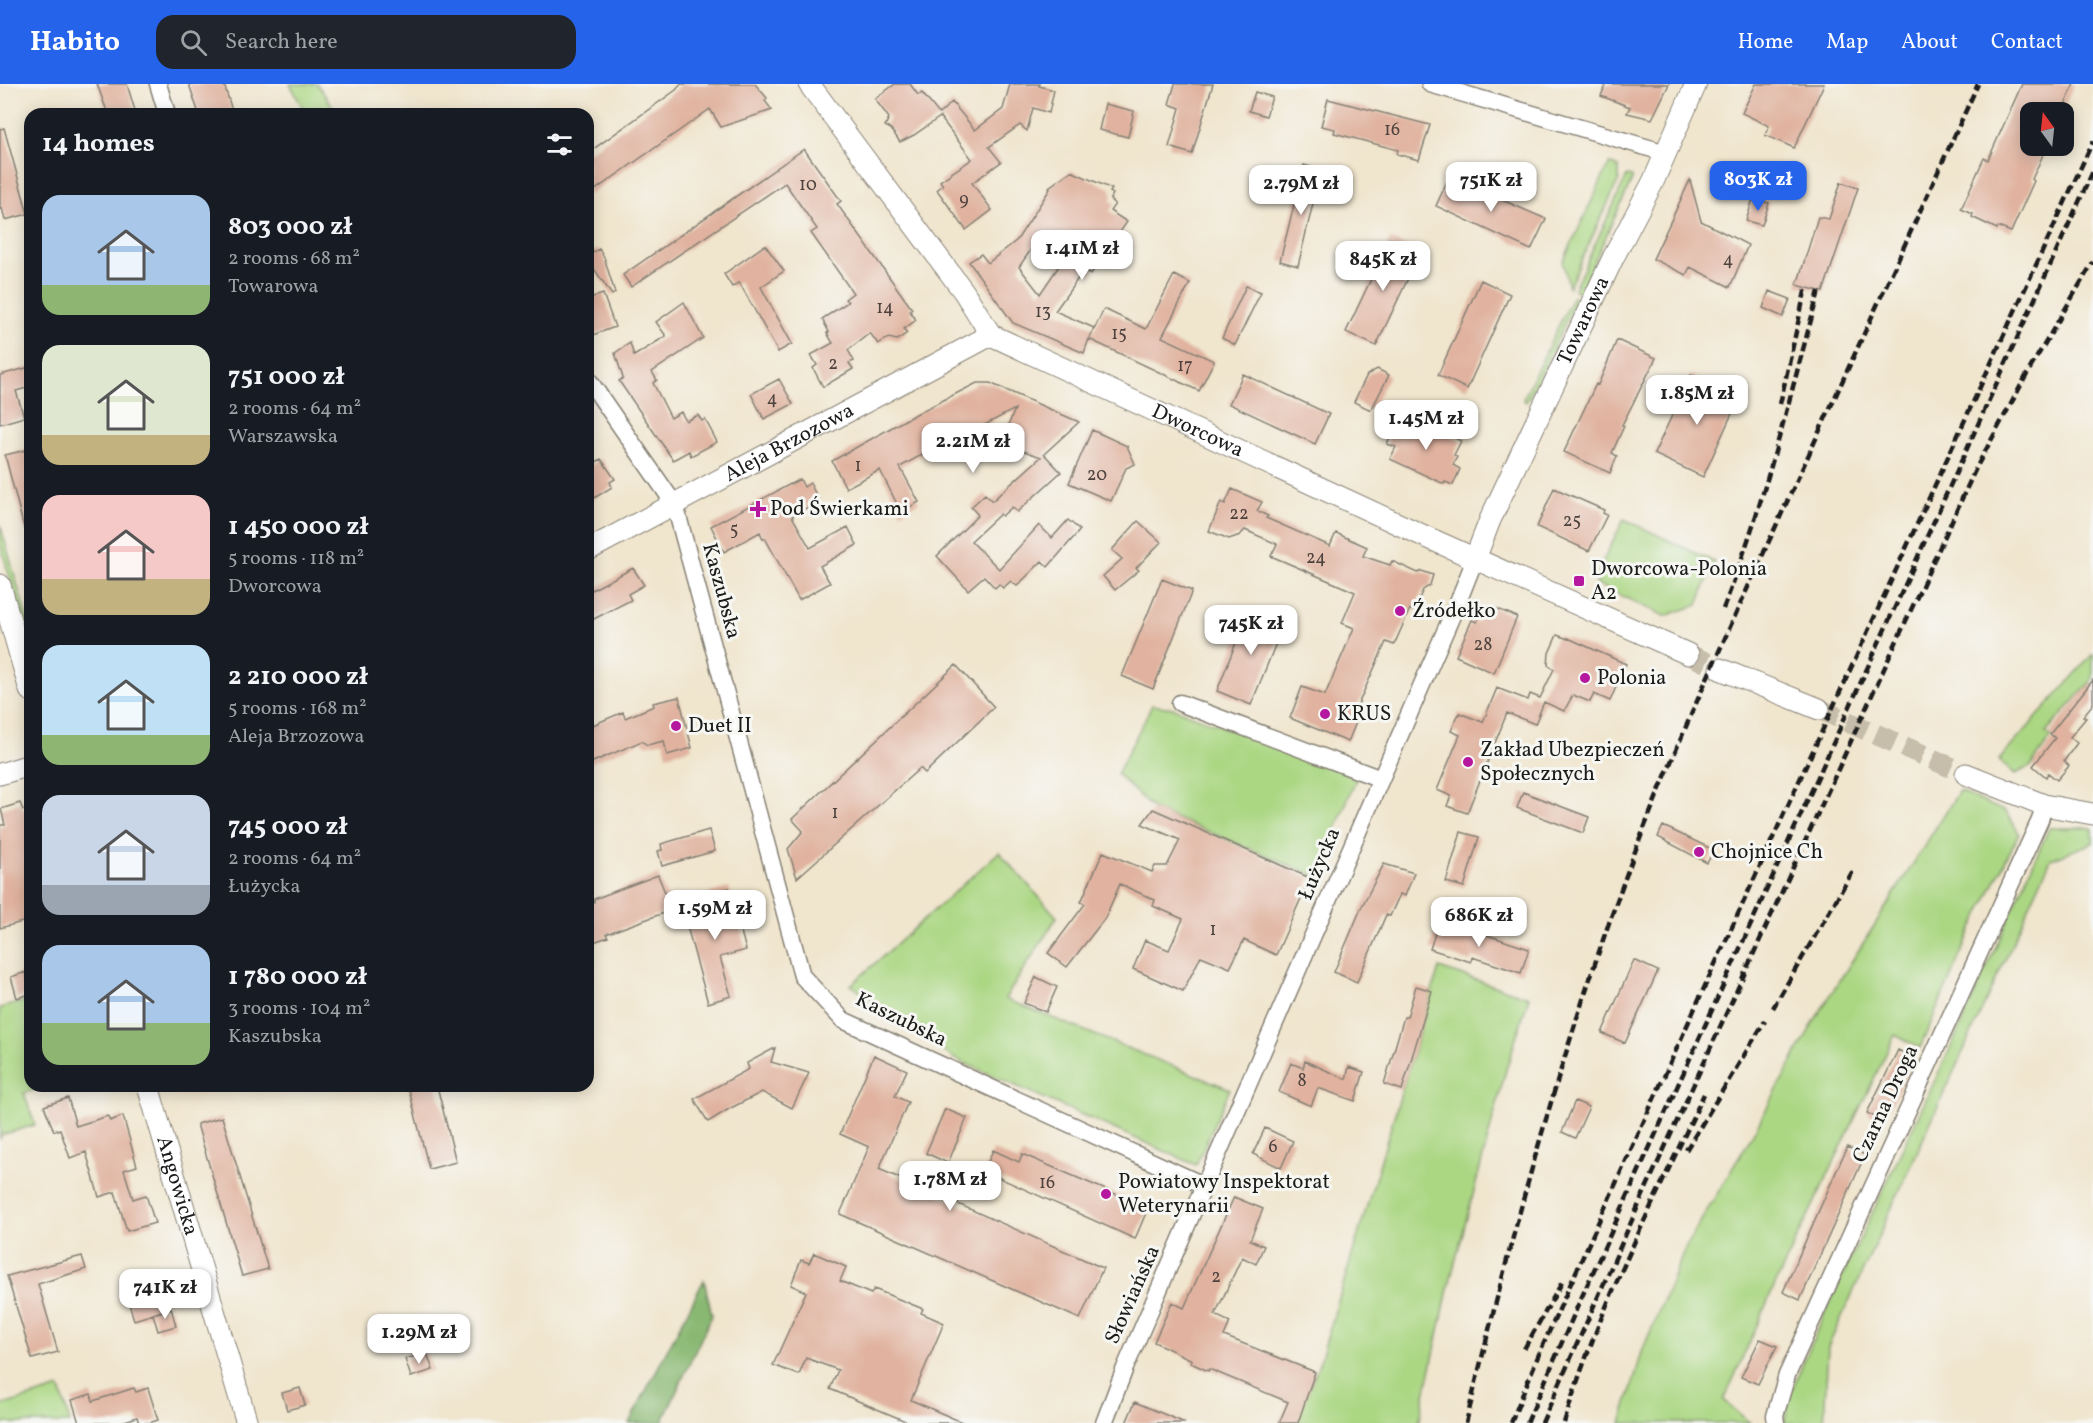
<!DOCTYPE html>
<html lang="en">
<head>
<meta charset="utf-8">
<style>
  :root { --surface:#171b24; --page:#20242c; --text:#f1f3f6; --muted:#9ea1a6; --accent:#2563eb }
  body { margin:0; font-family:Vollkorn,serif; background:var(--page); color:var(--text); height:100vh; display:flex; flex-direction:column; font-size:22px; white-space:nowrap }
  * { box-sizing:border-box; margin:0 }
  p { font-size:20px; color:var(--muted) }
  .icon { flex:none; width:33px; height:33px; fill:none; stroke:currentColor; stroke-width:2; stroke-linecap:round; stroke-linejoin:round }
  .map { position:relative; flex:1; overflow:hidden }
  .side { position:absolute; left:24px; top:24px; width:570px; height:984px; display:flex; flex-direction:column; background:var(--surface); border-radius:18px; box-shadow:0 3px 15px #0003 }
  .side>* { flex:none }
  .needle { width:39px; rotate:345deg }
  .buttons { position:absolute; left:2020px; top:18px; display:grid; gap:12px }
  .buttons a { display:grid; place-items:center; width:54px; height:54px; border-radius:12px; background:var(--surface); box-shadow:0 3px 15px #0003; font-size:30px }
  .price { position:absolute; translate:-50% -51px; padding:0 14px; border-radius:12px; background:#fff; color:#222; font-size:20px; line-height:39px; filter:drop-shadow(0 2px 3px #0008) }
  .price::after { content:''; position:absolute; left:50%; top:36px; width:18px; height:14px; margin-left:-9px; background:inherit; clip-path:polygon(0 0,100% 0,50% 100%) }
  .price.current { background:var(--accent); color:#fff }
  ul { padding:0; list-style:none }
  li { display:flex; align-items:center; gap:18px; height:150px; padding:0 18px }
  li span { display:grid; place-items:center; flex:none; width:168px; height:120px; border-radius:18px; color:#555 }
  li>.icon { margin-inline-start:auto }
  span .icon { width:72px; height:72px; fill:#fffc; stroke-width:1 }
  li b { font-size:26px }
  h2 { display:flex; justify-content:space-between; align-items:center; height:72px; padding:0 18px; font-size:26px }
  header { display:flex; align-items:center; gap:36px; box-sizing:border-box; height:84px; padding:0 30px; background:var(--accent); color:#fff }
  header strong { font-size:28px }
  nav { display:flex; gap:33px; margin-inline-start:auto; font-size:21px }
  .search { width:420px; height:54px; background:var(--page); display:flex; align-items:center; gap:15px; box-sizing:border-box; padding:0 21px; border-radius:18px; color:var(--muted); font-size:22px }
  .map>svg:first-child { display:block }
  .green { fill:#abd783; stroke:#647a50; stroke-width:1.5 }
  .forest { fill:#88b871; stroke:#526a46; stroke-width:1.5 }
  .building { fill:#e0b29f; fill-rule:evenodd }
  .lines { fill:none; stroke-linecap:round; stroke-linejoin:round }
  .tertiary-tunnel { stroke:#c6bdaa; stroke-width:21; stroke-dasharray:21 10; stroke-linecap:butt }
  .minor-casing { stroke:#868074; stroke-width:19 }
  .tertiary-casing { stroke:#868074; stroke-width:23 }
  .minor { stroke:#fff; stroke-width:16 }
  .tertiary { stroke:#fff; stroke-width:21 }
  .rail { stroke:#1c1c1c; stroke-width:4.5; stroke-dasharray:9 4.5; stroke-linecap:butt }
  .poi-dot { fill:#b5179e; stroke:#f6f6f2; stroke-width:2 }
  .labels { text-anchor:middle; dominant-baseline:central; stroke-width:6; stroke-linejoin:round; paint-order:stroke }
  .number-label { font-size:18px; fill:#4d423d }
  .street-label { font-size:21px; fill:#1c1c1c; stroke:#f6f6f2 }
  .poi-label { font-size:21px; fill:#1c1c1c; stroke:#f6f6f2; text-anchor:start }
</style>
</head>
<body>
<header>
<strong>Habito</strong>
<div class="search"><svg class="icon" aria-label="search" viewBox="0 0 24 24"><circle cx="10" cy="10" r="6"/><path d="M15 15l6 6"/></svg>Search here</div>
<nav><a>Home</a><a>Map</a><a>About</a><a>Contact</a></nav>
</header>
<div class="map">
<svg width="2093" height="1339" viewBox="0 0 2093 1339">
  <rect width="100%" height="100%" fill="#f6f6f2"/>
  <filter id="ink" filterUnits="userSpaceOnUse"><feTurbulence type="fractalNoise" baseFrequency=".0167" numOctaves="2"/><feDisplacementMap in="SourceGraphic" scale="12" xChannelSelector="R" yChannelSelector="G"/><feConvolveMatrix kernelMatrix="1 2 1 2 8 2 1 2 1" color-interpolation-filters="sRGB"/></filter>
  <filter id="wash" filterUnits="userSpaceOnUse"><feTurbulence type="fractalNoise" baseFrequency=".008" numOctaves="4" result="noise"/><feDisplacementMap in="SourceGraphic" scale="24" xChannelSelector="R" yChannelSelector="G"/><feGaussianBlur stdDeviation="1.35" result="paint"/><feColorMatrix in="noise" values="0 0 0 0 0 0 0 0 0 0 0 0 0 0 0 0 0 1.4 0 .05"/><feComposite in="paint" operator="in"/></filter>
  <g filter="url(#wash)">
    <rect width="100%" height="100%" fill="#f0e5cd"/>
    <path class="green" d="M290 0H317L338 30H306Z
      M1609 80 1615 81 1619 84V95L1569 203 1563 178Z
      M1627 92 1632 93V96L1579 210 1574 205Z
      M1573 212 1577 214 1535 303 1526 318 1523 315Z
      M1624 435 1714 478 1698 521 1665 532 1596 500 1602 479Z
      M0 440 30 545V562L0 460Z
      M2093 570V595L2046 649 2051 654 2030 683 2015 690 1999 676Z
      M1152 621 1173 624 1357 693 1316 792 1153 725 1117 690Z
      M1959 707 2006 728 2019 749 1969 851 1920 964 1895 951 1773 1205 1724 1316 1750 1339H1621L1643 1265 1687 1160 1750 1055 1816 934Z
      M2049 744H2091L2093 745V759L2051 775 1828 1263 1824 1339H1784L1791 1307 1823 1233 1956 952Z
      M999 768 1057 833 1005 915 1230 1005 1196 1081 955 975 851 901Z
      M1439 884 1529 913 1506 986 1448 1205 1419 1339H1296L1320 1277Z
      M26 917 30 930V1002H52L24 1009 35 1041 1 1051 0 1056V924Z
      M60 1304 70 1339H0V1322Z"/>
    <path class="forest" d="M704 1196 712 1231 662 1339H629Z"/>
    <g id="blocks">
      <path class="building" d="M97 0H127L136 30H108Z
        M189 0H224L233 30H199Z
        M681 0H755L767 14 765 17 772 26 721 43 710 25 588 111V69L676 6Z
        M895 0H910L918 11 922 9 939 30 952 18 975 46 1003 25 1010 0H1040L1039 2 1054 6 1049 29 1033 24 1027 47 1020 41 989 63 1001 78 972 99 992 126 966 146 937 106 943 101 940 97 972 75 940 33 914 51 900 58 891 45 885 42 889 34 875 15Z
        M1175 0H1213L1192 70 1169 63 1180 24 1169 20Z
        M1606 0H1669L1652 35 1627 29 1630 23 1601 12Z
        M1756 0H1824L1794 64 1765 51 1769 42 1742 29Z
        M2022 0H2074L2062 28H2031V62H2047L2032 95 2034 97 2011 148 1998 143 1997 145 1972 133 1973 130 1961 125 1984 74 1988 76Z
        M1255 8 1272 13 1266 32 1249 27Z
        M1328 15 1430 41 1419 76 1397 70 1398 66 1334 49 1335 45 1321 42Z
        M1105 20 1134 27 1128 53 1099 46Z
        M4 44 28 130 5 136 2 124 0 125V45Z
        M804 65 841 117 837 120 912 225 910 227 916 236 904 245 907 249 897 256 888 254 878 260 870 249 848 266 854 277 849 279 853 285 823 303 813 284 817 281 811 271 833 259 827 249 829 248 822 235 848 218 845 215 853 209 811 149 817 145 785 99 631 203 623 191Z
        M1304 81 1321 86 1298 182 1280 177Z
        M1071 87 1112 105 1110 108 1113 110 1110 116 1115 120 1110 127 1127 138 1091 190 1084 186 1055 227 1094 244 1090 254 1104 225 1146 245 1174 191 1190 199 1162 253 1214 277 1199 307 1089 255 1084 269 1013 239 969 178 981 170 988 179 1017 156 1050 105 1049 103ZM1034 161 1061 179 1040 210 1019 183Z
        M1449 93 1546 135 1531 166 1436 122Z
        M1690 96 1701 137 1748 161 1730 203 1690 183 1686 191 1653 175Z
        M1841 98 1858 104 1823 208 1797 201 1818 133 1829 135Z
        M1753 115 1769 119 1762 141 1746 137Z
        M1390 155 1420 169 1376 262 1346 248Z
        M765 161 784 187 761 203 792 260 778 268 739 198 732 203 724 190Z
        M599 165 604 173 615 209 612 211 588 176V171Z
        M1481 196 1510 210 1467 305 1438 291Z
        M1246 202 1261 208 1235 261 1222 254Z
        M1769 207 1790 215 1783 233 1763 224Z
        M603 210 615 243 593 251 588 239V215Z
        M684 218 703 254 652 288 657 296 653 299 671 334 681 328 686 337 698 331 702 337 705 335 717 358 691 372 689 367 673 376 619 297 623 294 615 269 630 259 634 272 666 252 656 238Z
        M1617 256 1656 274 1622 341 1624 342 1612 369 1617 372 1610 389 1564 368 1596 300 1598 301Z
        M30 283V303L16 307 24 333 0 340V291Z
        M1377 285 1389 291 1371 326 1354 318 1367 291Z
        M1243 290 1329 330 1315 360 1229 320Z
        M1691 291 1739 314 1703 393 1654 370Z
        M779 295 793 320 764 335 751 310Z
        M977 299H990L1079 338 1044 370 1061 388 1017 428 1012 423 1002 432 1000 430 971 457 999 485 1039 441 1052 454 1068 436 1080 446 1048 483 1042 477 1017 502 1011 497 1003 504 999 500 995 504 984 492 968 506 937 472 978 431 971 423 985 410 992 417 1041 373 1001 359 1015 325 948 360 946 357 900 383 919 418 901 428 880 386 846 404 832 377 912 332Z
        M1410 332 1461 357 1454 371 1457 373 1453 381 1460 385 1453 401 1445 398 1444 400 1390 375 1396 363 1387 360 1394 344 1403 348Z
        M1092 346 1127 362 1135 380 1126 384 1111 417 1069 399Z
        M30 365V443L24 444 5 371Z
        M601 375 615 395 610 398 612 403 588 418V383Z
        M800 395 804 403 810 399 819 417 792 432 810 464 848 443 857 461 820 482 830 499 799 516 765 454 763 455 760 448 724 468 711 442Z
        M1554 404 1604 426 1603 429 1607 431 1589 467 1537 443Z
        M1232 405 1262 418 1257 427 1268 432 1266 434 1330 462 1336 449 1367 463 1363 472 1390 481 1392 477 1418 489 1422 487 1433 491 1430 501 1423 506 1413 527 1410 525 1394 561 1386 558 1356 625 1361 626 1348 658 1290 634 1302 603 1325 611 1354 544 1342 539 1355 508 1271 472 1277 460 1245 446 1240 451 1229 455 1209 447 1221 418 1225 420Z
        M1138 437 1161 458 1136 484 1139 486 1115 506 1103 492 1122 475 1112 466Z
        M633 484 644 501 628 510 631 516 588 538V508Z
        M1162 495 1192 507 1153 605 1122 592Z
        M1250 523 1285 537 1251 621 1217 607Z
        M1493 523 1517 533 1494 589 1456 572 1472 536 1477 538 1483 525 1490 529Z
        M1557 551 1568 555V554L1626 580 1610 617 1594 610 1590 618 1573 611 1564 627 1544 618 1535 640 1507 629 1467 729 1447 722 1451 712 1437 706 1460 651 1451 647 1459 629 1483 638 1497 604 1528 616 1530 610 1540 614 1554 585 1548 581 1549 569Z
        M956 581 994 623 925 689 920 684 797 794 788 765 803 747 792 735Z
        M2093 596V620L2083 632 2086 634 2070 653 2077 659 2064 677 2069 682 2057 696 2048 689 2046 693 2033 682 2055 654 2050 650Z
        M679 613 692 664 667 671 664 657 647 661 642 657 588 680V643L623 628 625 634 654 622 653 619Z
        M1523 708 1589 733 1583 749 1517 724Z
        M20 719 23 726 30 724V836L0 844V741H5L1 725Z
        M1153 725 1310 794 1276 871 1244 856 1230 884 1201 872 1183 907 1133 885 1145 856 1169 866 1183 835 1153 822 1155 816 1120 800 1105 834 1067 883 1048 869 1085 820 1081 818 1103 768 1152 788 1155 782H1167L1180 756 1142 740Z
        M1663 742 1714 766 1707 779 1658 753Z
        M709 746 715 767 662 782 658 767 662 766 661 760Z
        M1461 748 1479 753 1464 803 1446 798Z
        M1384 780 1414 789 1405 812 1400 810 1390 832 1386 831 1357 898 1334 888 1362 822Z
        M658 791 672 826 606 850 608 853 588 860V820L594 818V815Z
        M729 804 746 866 720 873 731 912 708 919 685 835 705 829 700 812Z
        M1457 841 1529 865 1521 889 1472 873 1471 878 1430 865 1437 843 1455 847Z
        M1634 876 1658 887 1625 959 1602 949Z
        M26 888 30 910 17 914 11 893Z
        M1036 893 1057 903 1046 928 1024 919Z
        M1416 902 1432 907 1402 1006 1384 1000 1404 933H1407Z
        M775 964 771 978 809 989 792 1024 762 1008 729 1025 708 1038 694 1015 749 985 747 979Z
        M1898 966 1914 974 1883 1037 1867 1029Z
        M874 971 907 986 895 1012 908 1018 879 1085 1103 1184 1080 1235 840 1130 869 1063 840 1050Z
        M1305 977 1346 995 1349 983 1364 988 1355 1017 1318 1004 1311 1022 1279 1008 1291 979 1303 984Z
        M408 1002H437L456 1078 429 1085Z
        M68 1014 76 1042 108 1032 110 1037 123 1032 137 1082 124 1086 133 1115 146 1111 155 1139 127 1147 115 1108 99 1113 86 1068 70 1074 60 1045 54 1047 44 1022Z
        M1575 1017 1589 1023 1575 1054 1562 1048Z
        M945 1025 967 1034 948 1079 926 1069Z
        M222 1033 268 1185 242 1192 197 1040Z
        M1265 1044 1293 1057 1281 1084 1253 1070Z
        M1847 1063 1865 1071 1800 1216 1783 1208Z
        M993 1066 1019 1078 1022 1070 1148 1124 1135 1155 984 1087Z
        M1234 1113 1263 1125 1250 1156 1264 1162 1256 1180 1242 1173 1215 1231 1230 1238 1224 1252 1315 1288 1298 1339H1279L1288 1318 1209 1285 1208 1287 1191 1279 1192 1276 1154 1258 1172 1218 1184 1224Z
        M814 1169 846 1183 840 1197 871 1210 874 1205 923 1225 921 1229 944 1239 911 1316 964 1339H910L830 1305 838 1286 806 1274 799 1291 773 1281 806 1208 791 1201 801 1176 809 1179Z
        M82 1172 86 1185 38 1200 58 1268 32 1275 7 1192Z
        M153 1191 163 1227 134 1236 123 1200Z
        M171 1224 176 1242 158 1247 153 1230Z
        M1760 1255 1777 1262 1758 1300 1741 1293Z
        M427 1269 433 1286 411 1293 405 1275Z
        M134 1304 136 1308 148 1304 158 1336 149 1339H139L137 1333 119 1339H79L72 1316 91 1310 93 1317Z
        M300 1304 305 1321 287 1326 282 1309Z
        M1135 1318 1185 1339H1126Z"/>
    </g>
  </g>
  <g filter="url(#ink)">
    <use href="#blocks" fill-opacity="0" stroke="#868074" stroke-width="1.5"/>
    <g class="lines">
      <path class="tertiary-tunnel" d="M1688 570 1720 585
        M1819 625 1966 690"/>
      <defs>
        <path id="minor" d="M158 0 167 30
          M1430 0 1666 69
          M588 295 675 421 802 892 843 936 1205 1102
          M1180 619 1381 695
          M1104 1339 1125 1284 1460 513 1475 475
          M1776 1339 1775 1332 1787 1291 2040 736 2044 721"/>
        <g id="tertiary">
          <path id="s1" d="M809 0 964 208 991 251 1422 451 1688 570"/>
          <path id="s2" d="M588 466 991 251"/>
          <path id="s3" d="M1475 475 1490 436 1613 174 1653 98 1696 0"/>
          <path d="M0 501 30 606"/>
          <path d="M1720 585 1819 625"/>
          <path d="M0 690 30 681"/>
          <path d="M1966 690 2044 721 2093 730"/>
          <path id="s4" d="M148 1002 247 1339"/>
        </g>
      </defs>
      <use href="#minor" class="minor-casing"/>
      <use href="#tertiary" class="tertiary-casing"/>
      <use href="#minor" class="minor"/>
      <use href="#tertiary" class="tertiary"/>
      <path class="rail" d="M1780 320 1806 203
        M1723 525C1764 422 1789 314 1819 207
        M1773 924 1854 785
        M1686 1066 1765 937
        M1524 1265 1564 1195
        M1466 1339C1513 1144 1565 952 1636 765 1683 643 1738 525 1792 407 1854 272 1916 136 1978 0
        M1511 1339 1539 1270 1699 915 2093 57
        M1527 1339 1579 1219 2093 87
        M1542 1339 1644 1109 1976 384 2031 283 2093 178
        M1564 1339C1598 1225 1654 1118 1704 1010"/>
    </g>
  </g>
  <g class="poi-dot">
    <path d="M755 416h6v6h6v6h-6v6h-6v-6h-6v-6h6z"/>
    <rect x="1573" y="491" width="12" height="12" rx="3"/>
    <circle cx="1400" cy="527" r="6"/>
    <circle cx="1585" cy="594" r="6"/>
    <circle cx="1325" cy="630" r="6"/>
    <circle cx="676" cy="642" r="6"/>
    <circle cx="1468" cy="678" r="6"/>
    <circle cx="1699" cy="768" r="6"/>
    <circle cx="1106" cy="1110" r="6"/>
  </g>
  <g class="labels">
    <g class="number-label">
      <text x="1392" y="46">16</text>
      <text x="808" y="101">10</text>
      <text x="964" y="116">9</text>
      <text x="1728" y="176">4</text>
      <text x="885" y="224">14</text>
      <text x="1043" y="228">13</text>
      <text x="1119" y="250">15</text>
      <text x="833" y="280">2</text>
      <text x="1185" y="282">17</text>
      <text x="772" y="315">4</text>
      <text x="858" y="382">1</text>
      <text x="1097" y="391">20</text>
      <text x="1239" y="430">22</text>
      <text x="1572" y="437">25</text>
      <text x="734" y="446">5</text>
      <text x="1316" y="474">24</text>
      <text x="1483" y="561">28</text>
      <text x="835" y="729">1</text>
      <text x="1213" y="846">1</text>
      <text x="1302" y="997">8</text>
      <text x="1273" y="1063">6</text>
      <text x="1047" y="1099">16</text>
      <text x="1216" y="1193">2</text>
    </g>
    <g class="street-label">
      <text stroke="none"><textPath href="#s3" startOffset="262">Towarowa</textPath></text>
      <text stroke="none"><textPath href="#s1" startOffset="538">Dworcowa</textPath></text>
      <text stroke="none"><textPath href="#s2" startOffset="228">Aleja Brzozowa</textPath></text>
      <text transform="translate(721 507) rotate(75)">Kaszubska</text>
      <text transform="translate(1320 780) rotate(-67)">Łużycka</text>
      <text transform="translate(901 936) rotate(26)">Kaszubska</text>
      <text transform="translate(1886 1020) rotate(-65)">Czarna Droga</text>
      <text stroke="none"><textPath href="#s4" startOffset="104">Angowicka</textPath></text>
      <text transform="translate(1133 1211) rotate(-66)">Słowiańska</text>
    </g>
    <g class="poi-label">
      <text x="770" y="425">Pod Świerkami</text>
      <text x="1591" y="485">Dworcowa-Polonia<tspan x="1591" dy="24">A2</tspan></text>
      <text x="1412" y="527">Źródełko</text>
      <text x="1597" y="594">Polonia</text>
      <text x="1337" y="630">KRUS</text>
      <text x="688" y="642">Duet II</text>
      <text x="1480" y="666">Zakład Ubezpieczeń<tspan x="1480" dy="24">Społecznych</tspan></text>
      <text x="1711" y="768">Chojnice Ch</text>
      <text x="1118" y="1098">Powiatowy Inspektorat<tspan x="1118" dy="24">Weterynarii</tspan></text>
    </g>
  </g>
</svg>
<div class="buttons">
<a><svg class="needle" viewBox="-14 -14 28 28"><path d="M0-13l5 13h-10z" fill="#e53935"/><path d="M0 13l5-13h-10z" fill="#9ea1a6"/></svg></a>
</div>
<b class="price current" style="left:1758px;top:128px">803K zł</b>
<b class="price" style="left:1491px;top:129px">751K zł</b>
<b class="price" style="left:1301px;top:132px">2.79M zł</b>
<b class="price" style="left:1082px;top:197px">1.41M zł</b>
<b class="price" style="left:1383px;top:208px">845K zł</b>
<b class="price" style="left:1697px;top:342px">1.85M zł</b>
<b class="price" style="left:1426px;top:367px">1.45M zł</b>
<b class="price" style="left:973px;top:390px">2.21M zł</b>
<b class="price" style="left:1251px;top:572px">745K zł</b>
<b class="price" style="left:715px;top:857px">1.59M zł</b>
<b class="price" style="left:1479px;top:864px">686K zł</b>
<b class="price" style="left:950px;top:1128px">1.78M zł</b>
<b class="price" style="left:165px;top:1236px">741K zł</b>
<b class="price" style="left:419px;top:1281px">1.29M zł</b>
<section class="side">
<h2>14 homes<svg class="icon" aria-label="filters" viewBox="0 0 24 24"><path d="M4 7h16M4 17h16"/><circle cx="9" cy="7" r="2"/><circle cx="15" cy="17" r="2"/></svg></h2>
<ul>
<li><span style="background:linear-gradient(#a9c7e8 75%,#8fb573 0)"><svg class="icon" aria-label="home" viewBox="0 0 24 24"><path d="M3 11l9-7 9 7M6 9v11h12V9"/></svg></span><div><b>803 000 zł</b><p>2 rooms · 68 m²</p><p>Towarowa</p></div></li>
<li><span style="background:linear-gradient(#dfe7d0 75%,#c2b280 0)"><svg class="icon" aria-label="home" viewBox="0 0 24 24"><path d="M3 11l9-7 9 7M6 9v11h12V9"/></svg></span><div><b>751 000 zł</b><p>2 rooms · 64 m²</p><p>Warszawska</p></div></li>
<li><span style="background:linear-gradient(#f6c9c9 70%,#c2b280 0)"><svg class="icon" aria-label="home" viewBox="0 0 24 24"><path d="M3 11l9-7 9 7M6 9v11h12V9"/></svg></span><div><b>1 450 000 zł</b><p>5 rooms · 118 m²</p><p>Dworcowa</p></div></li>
<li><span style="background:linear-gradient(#bfe0f5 75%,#8fb573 0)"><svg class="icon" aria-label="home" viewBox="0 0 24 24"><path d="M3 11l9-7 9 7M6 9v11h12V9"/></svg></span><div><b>2 210 000 zł</b><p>5 rooms · 168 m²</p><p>Aleja Brzozowa</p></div></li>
<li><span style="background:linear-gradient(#c9d6e8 75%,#9aa5b1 0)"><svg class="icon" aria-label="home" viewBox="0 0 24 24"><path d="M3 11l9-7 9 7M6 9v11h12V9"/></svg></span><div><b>745 000 zł</b><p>2 rooms · 64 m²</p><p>Łużycka</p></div></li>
<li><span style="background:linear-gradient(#a9c7e8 65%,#8fb573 0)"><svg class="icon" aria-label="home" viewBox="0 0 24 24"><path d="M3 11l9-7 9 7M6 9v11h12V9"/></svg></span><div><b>1 780 000 zł</b><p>3 rooms · 104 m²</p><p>Kaszubska</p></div></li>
</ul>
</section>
</div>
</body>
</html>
